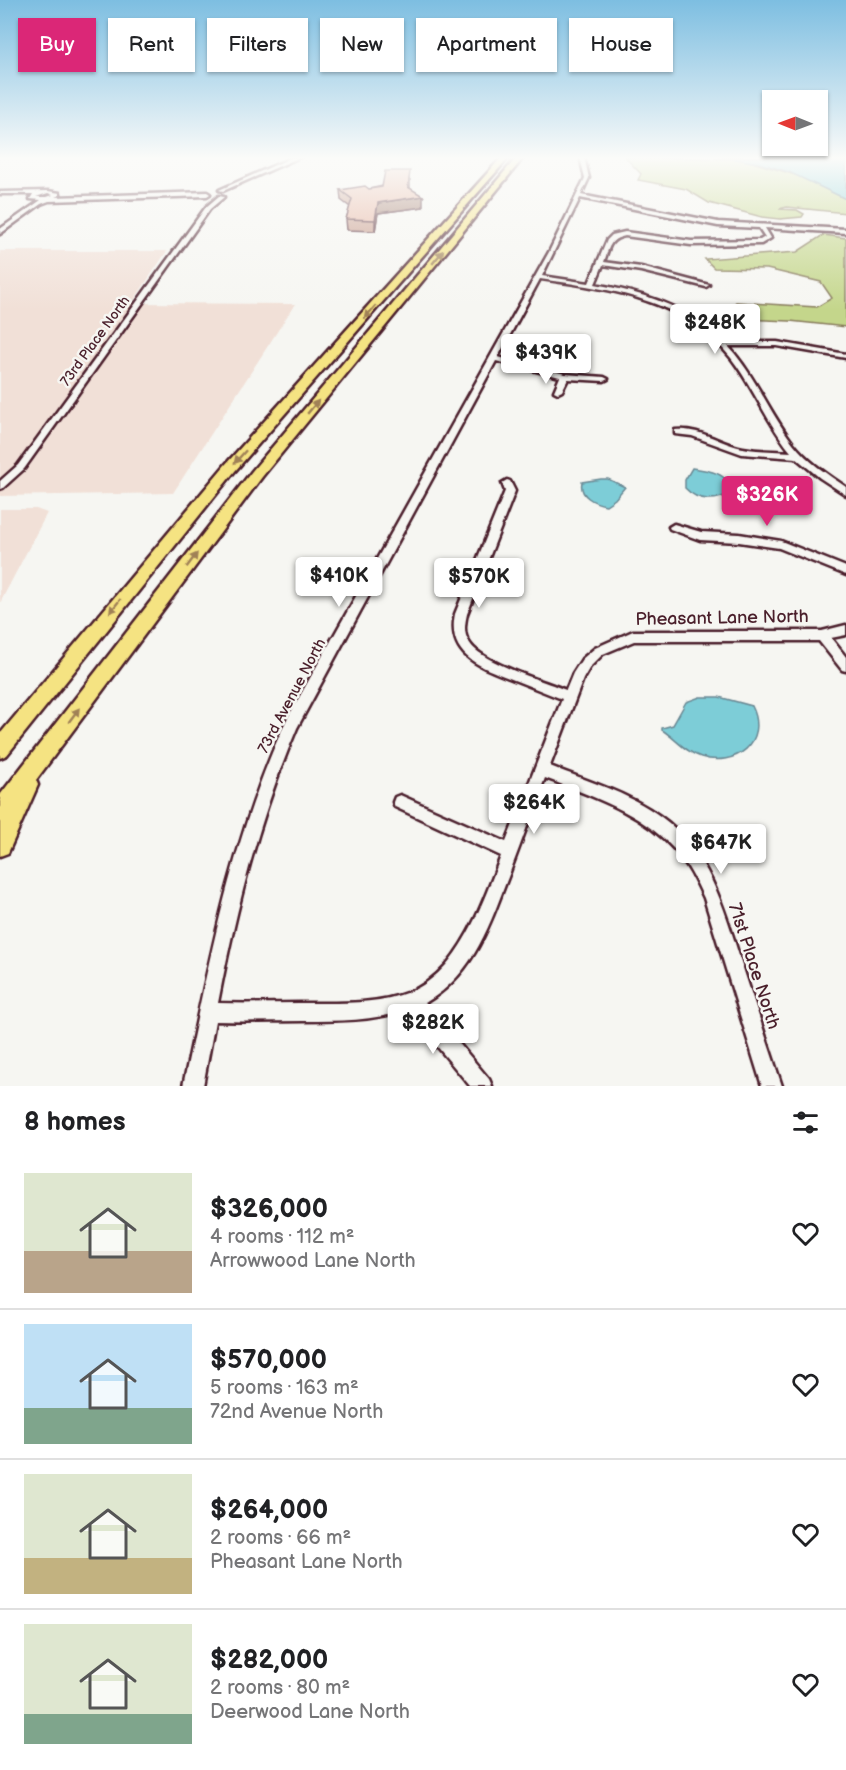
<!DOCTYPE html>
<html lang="en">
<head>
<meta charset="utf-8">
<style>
  :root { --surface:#fff; --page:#f2f2f2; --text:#202124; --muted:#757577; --line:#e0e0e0; --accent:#db2777 }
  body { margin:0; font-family:"Balsamiq Sans",sans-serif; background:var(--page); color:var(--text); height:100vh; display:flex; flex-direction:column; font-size:22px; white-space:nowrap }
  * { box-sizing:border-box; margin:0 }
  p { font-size:20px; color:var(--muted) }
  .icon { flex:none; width:33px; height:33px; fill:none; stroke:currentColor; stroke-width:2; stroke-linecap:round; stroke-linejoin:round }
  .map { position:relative; height:1086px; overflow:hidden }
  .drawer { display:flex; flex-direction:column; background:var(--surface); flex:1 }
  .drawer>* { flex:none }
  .banner { position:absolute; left:18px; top:18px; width:810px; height:54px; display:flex; gap:12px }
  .needle { width:39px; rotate:271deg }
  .tools { position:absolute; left:762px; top:90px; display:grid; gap:12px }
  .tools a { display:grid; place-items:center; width:66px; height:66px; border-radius:0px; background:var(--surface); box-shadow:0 2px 4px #0004; font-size:30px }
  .price { position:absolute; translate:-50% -51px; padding:0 14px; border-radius:6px; background:#fff; color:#222; font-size:20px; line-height:39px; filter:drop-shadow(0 2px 3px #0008) }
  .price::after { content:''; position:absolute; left:50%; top:36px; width:18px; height:14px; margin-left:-9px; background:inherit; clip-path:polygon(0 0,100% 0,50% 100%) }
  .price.current { background:var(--accent); color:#fff }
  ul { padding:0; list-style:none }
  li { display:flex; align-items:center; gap:18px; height:150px; padding:0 24px }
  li+li { border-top:2px solid var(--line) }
  li span { display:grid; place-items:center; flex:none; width:168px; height:120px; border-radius:0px; color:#555 }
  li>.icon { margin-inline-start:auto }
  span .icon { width:72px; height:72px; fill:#fffc; stroke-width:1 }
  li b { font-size:26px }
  h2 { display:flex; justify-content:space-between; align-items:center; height:72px; padding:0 24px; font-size:26px }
  .pill { padding:0 21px; border-radius:0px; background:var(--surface); box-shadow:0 2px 4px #0004; font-size:21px; line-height:54px }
  .pill.current { background:var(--accent); color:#fff }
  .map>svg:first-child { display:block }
  .built { fill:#f1e0d7 }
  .green { fill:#c4d68b; stroke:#877a5b; stroke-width:1.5 }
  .water { fill:#7dcdd7; stroke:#698792; stroke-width:1.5 }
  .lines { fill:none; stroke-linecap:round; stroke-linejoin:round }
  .minor-casing { stroke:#4a1f2b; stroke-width:5 }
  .highway-casing { stroke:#4a1f2b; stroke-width:5 }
  .minor { fill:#f6f6f2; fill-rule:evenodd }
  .highway { fill:#f5e382; fill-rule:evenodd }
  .wall { fill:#c49584; stroke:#4a1f2b; stroke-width:1.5 }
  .shaded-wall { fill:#a0796b; stroke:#4a1f2b; stroke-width:1.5 }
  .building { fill:#e4ad99; stroke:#4a1f2b; stroke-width:1.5 }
  .oneway { fill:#a08156 }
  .labels { text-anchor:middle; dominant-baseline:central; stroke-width:5; stroke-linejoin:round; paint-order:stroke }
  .far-street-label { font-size:14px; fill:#4a1f2b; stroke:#f6f6f2 }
  .street-label { font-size:15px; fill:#4a1f2b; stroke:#f6f6f2 }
  .near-street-label { font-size:18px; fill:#4a1f2b; stroke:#f6f6f2 }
</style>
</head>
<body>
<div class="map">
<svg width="846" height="1086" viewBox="0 0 846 1086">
  <rect width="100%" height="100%" fill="#f6f6f2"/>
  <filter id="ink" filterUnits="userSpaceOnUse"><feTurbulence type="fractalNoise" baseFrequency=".0167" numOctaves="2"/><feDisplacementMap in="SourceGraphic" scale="12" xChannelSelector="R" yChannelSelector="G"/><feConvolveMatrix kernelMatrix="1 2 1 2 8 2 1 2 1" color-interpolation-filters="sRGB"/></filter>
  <g filter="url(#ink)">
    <path class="built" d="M0 251H167L132 303 295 304 173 493 0 496Z
      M0 509H36L47 513 0 603Z"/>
    <path class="green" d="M625 157 742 159 802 177 846 199V213L787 207 779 209 797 210 804 214 802 217 780 219 762 217 709 203 686 189 638 180 641 174Z
      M823 235 846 238V327L790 321 743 319 723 313 736 302 817 307 832 298 821 282 767 269 714 268 705 259 797 252Z"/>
    <path class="water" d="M724 157H846V199L789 172 759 163Z
      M692 468C708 470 730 473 732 492 716 502 698 502 685 488V480Z
      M601 479H608L625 487 615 499 606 505C594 503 579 496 582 482Z
      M700 697H719L752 706C770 742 735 768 701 757 685 752 675 738 662 730V728L673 725 686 702Z"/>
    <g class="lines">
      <defs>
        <path id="minor" d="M293 157H300L223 191 219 190Z
          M580 157H584L589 178 581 195 718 222 846 229V233L765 228 771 238 761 244 691 245 625 236C609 239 609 248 604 262L641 267 709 285 706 287 641 271 603 265 595 284C642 293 690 306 724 342H777L846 354V358L777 346H728C755 375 769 412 793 443 807 461 827 474 846 487V495L820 478 796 458 742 454 692 436 675 434V430C699 427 721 444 743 448 758 451 775 451 791 452 767 423 754 388 731 358 685 299 610 289 540 279L498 357 565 374 604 377 608 379 604 381 568 379 562 391 558 393 554 391 560 377 496 361 297 728C259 817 236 909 218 1003 246 1004 273 1003 301 1003 336 1003 376 1005 409 992 423 987 436 976 446 965 473 933 486 894 501 856L395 807 393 802 395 797 400 795 506 842 562 699C544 692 527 685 509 678 478 666 447 655 455 614L505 491 502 483 507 480 510 481 515 491 467 614C465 623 463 633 469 642 481 663 542 680 566 690L573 673 582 659 595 648 633 631H822L846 625V635L831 638 846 657V671L842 670 819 641H634L603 654 590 667 583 679 550 766C590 782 636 795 669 823 713 861 726 916 743 968 756 1008 769 1047 782 1086H762L704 898C696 881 688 864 675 850 641 812 591 796 545 778 533 809 522 841 510 872 490 923 475 974 425 1003L489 1079 492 1086H470L407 1010C374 1021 338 1021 303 1021 273 1021 244 1022 215 1021L203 1086H183C209 962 232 837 286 721L549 252 585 178ZM580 198 718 226 759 228 765 237 760 240 691 241 625 232 612 235 607 240 589 283 542 276Z
          M48 191 60 193V195L55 197 207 192 210 194 207 196 49 201 41 204 0 234V229L41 200 30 199 33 194H0V192ZM48 193 53 195 47 197H36Z
          M219 196 224 197 210 209 24 469 3 488 0 489V481L18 465 206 207Z
          M674 524 701 532 739 534 781 541 846 567V575L779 548 739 542 700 540 670 529 669 527Z"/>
        <path id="highway" d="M502 157H509L235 471 7 755 0 758V734L225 465Z
          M517 157H524L262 477 36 780 38 785 8 853 0 856V795L252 471Z"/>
      </defs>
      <use href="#minor" class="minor-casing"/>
      <use href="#highway" class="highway-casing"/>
      <use href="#minor" class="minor"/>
      <use href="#highway" class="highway"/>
    </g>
    <path class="wall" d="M410 180V188L423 207 378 213 375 231 347 230 346 219 350 207 341 200 340 190 369 189Z"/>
    <path class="shaded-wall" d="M423 196V207L378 213 375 231V220L378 203Z"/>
    <path class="building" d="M385 171H410L408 187 423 196 378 203 375 220 346 219 352 199 340 190 365 186 369 189 382 187Z"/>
    <defs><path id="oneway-solid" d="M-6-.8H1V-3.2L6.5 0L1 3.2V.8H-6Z" transform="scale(1.5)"/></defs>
    <g class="oneway">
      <use href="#oneway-solid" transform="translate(438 257) rotate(-50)"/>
      <use href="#oneway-solid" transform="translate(370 312) rotate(131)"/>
      <use href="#oneway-solid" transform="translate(313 407) rotate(-50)"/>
      <use href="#oneway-solid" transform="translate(240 457) rotate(132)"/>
      <use href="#oneway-solid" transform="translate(192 560) rotate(-53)"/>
      <use href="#oneway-solid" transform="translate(115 606) rotate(129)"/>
      <use href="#oneway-solid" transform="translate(74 715) rotate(-53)"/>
    </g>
  </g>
  <linearGradient id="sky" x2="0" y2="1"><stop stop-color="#7dbee1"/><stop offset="0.51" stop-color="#fbfbf9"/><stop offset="1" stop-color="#fbfbf9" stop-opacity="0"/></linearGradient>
  <rect width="846" height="310" fill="url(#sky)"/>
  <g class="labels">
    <g class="far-street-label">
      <text transform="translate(95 341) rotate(-54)">73rd Place North</text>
    </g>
    <g class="street-label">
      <text transform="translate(292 696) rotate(-62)">73rd Avenue North</text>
    </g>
    <g class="near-street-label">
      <text transform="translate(722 618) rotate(-1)">Pheasant Lane North</text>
      <text transform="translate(754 966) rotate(72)">71st Place North</text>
    </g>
  </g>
</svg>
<div class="tools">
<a><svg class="needle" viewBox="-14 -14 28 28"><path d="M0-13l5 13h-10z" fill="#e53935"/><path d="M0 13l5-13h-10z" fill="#757577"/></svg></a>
</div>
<b class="price" style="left:715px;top:355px">$248K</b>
<b class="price" style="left:546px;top:385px">$439K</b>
<b class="price current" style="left:767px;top:527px">$326K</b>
<b class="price" style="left:339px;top:608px">$410K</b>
<b class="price" style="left:479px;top:609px">$570K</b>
<b class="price" style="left:534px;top:835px">$264K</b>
<b class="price" style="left:721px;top:875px">$647K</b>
<b class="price" style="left:433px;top:1055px">$282K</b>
<div class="banner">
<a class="pill current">Buy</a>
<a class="pill">Rent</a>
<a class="pill">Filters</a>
<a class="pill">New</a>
<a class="pill">Apartment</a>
<a class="pill">House</a>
</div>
</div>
<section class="drawer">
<h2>8 homes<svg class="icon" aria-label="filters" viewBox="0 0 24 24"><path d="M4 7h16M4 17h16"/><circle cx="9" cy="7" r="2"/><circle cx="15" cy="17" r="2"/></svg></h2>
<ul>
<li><span style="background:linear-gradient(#dfe7d0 65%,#b9a48a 0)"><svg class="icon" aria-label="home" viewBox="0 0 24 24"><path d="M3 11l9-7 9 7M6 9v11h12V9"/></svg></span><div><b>$326,000</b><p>4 rooms · 112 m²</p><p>Arrowwood Lane North</p></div><svg class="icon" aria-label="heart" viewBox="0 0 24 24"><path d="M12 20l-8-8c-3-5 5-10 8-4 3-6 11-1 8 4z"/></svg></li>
<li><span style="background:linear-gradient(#bfe0f5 70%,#7fa58c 0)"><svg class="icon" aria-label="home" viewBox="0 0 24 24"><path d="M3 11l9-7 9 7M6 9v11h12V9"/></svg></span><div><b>$570,000</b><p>5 rooms · 163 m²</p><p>72nd Avenue North</p></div><svg class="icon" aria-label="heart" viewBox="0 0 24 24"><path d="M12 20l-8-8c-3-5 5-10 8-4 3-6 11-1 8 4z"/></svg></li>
<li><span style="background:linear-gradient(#dfe7d0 70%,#c2b280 0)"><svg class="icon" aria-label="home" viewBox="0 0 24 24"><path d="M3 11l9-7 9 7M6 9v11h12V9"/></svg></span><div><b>$264,000</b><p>2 rooms · 66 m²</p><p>Pheasant Lane North</p></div><svg class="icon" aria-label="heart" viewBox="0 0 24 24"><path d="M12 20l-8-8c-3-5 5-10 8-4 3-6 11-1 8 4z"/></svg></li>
<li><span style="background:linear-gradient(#dfe7d0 75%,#7fa58c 0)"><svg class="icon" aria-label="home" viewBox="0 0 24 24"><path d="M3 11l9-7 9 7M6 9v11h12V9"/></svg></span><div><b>$282,000</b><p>2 rooms · 80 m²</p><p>Deerwood Lane North</p></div><svg class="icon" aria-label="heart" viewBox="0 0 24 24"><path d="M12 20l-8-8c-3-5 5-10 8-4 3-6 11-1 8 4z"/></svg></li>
</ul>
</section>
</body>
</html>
